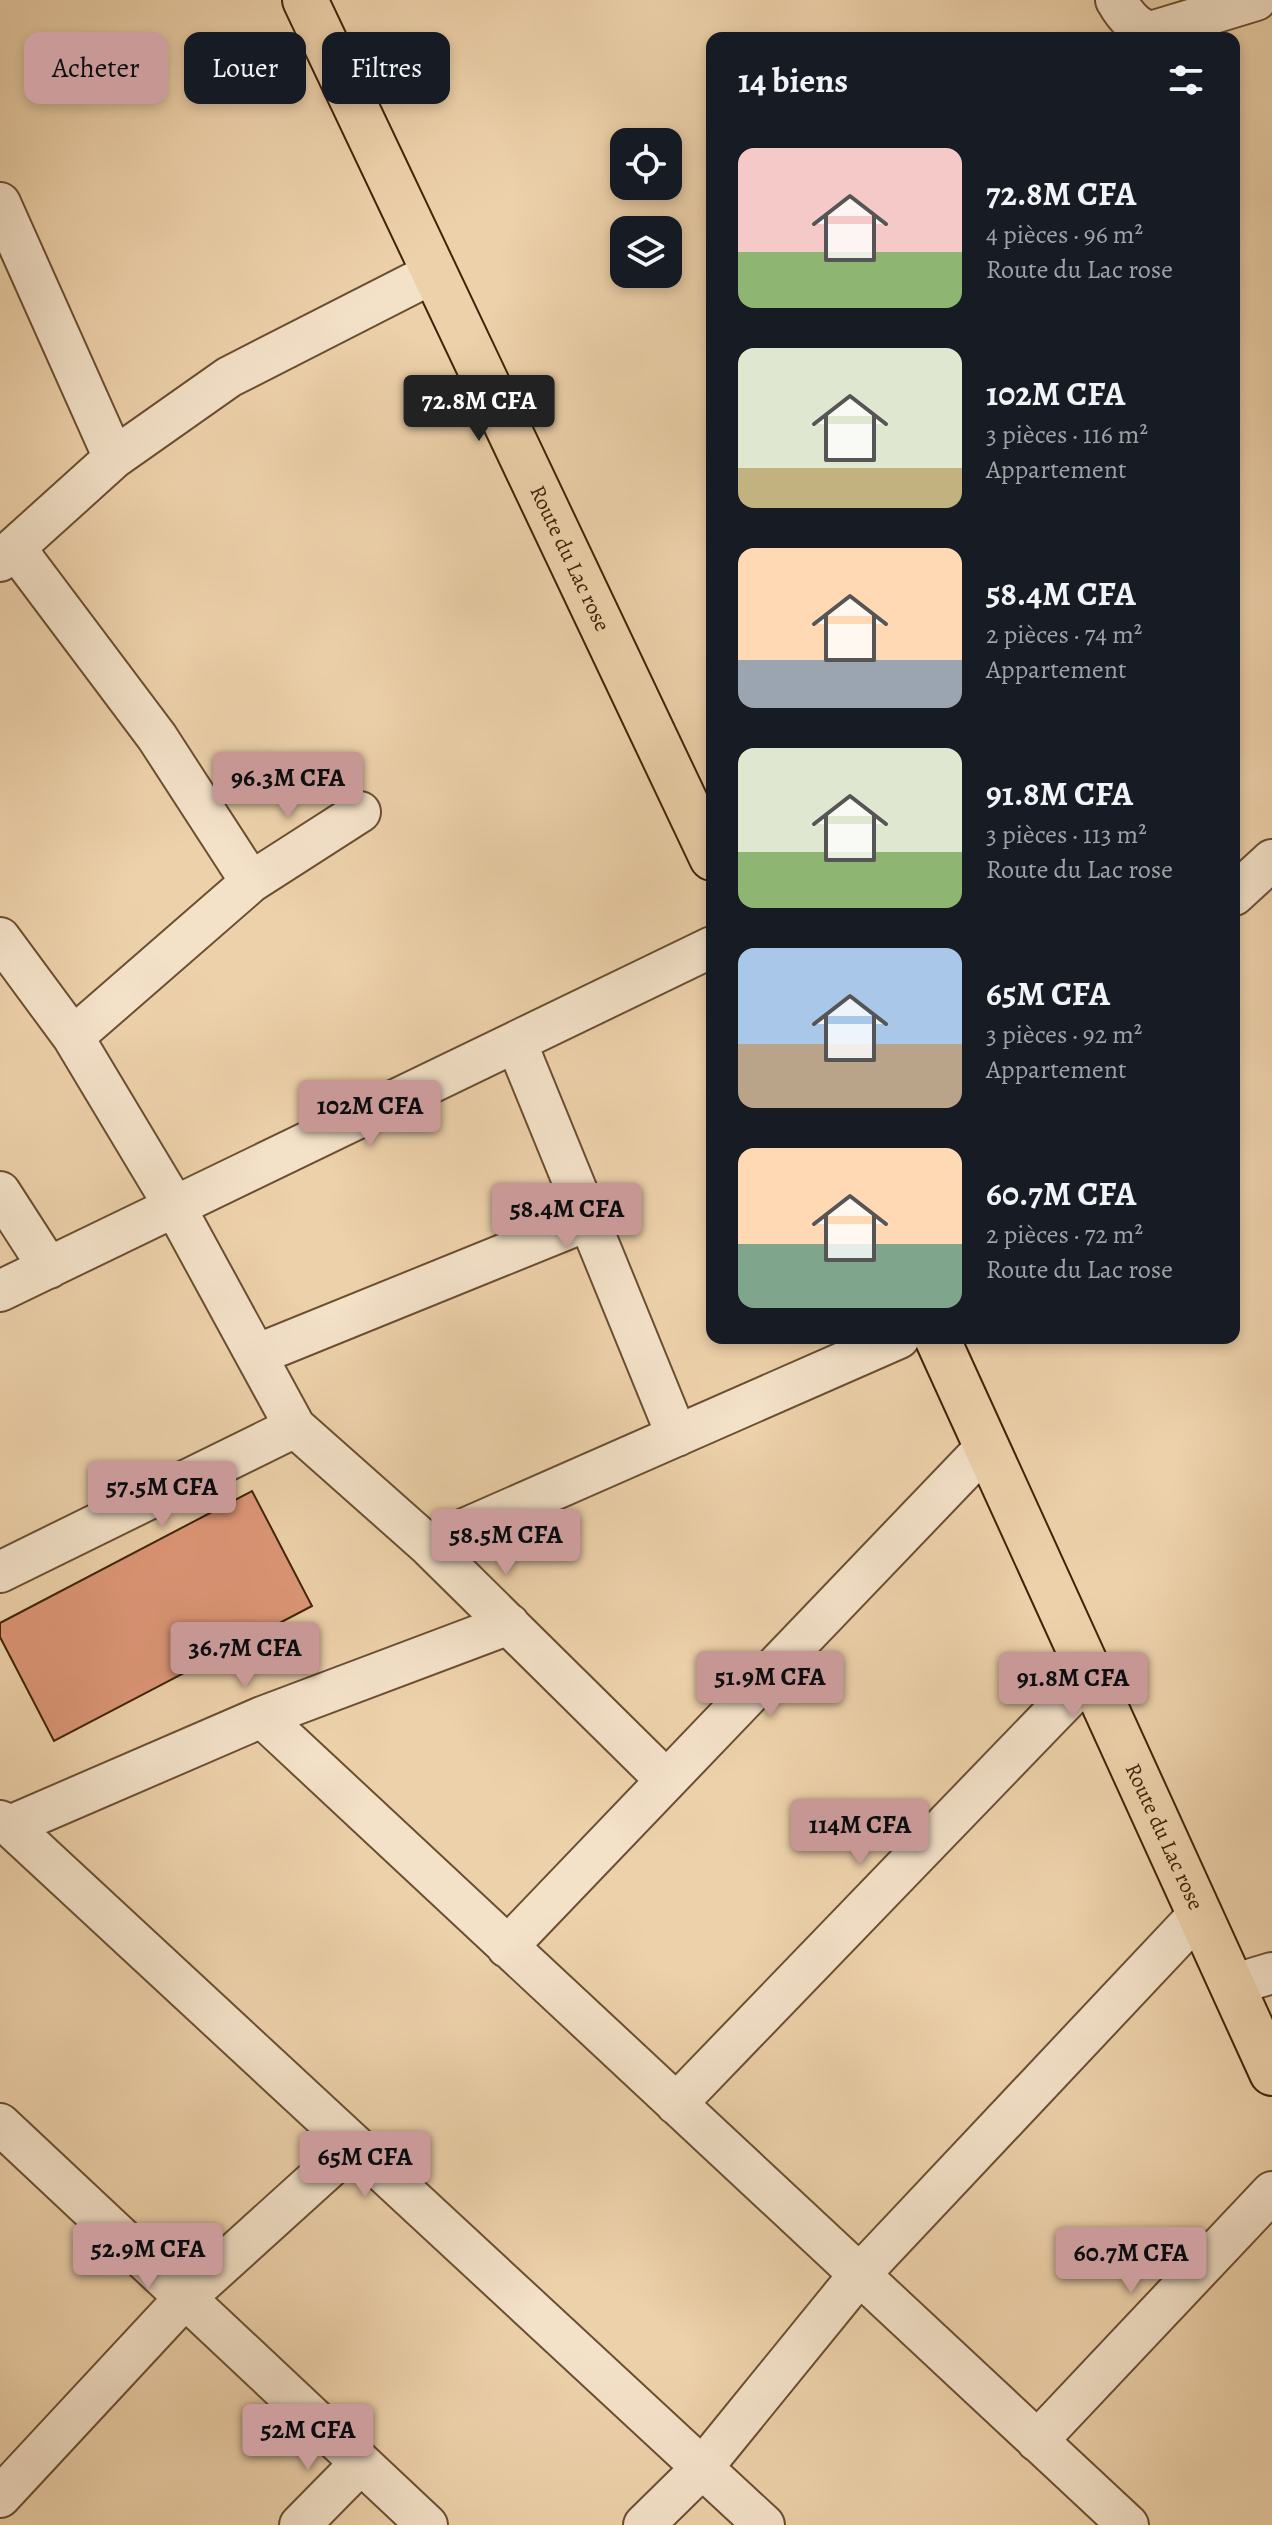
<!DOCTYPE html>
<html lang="fr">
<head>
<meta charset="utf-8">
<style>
  :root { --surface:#171b24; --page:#20242c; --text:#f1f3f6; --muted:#9ea1a6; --accent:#c59692 }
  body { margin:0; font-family:Alegreya,serif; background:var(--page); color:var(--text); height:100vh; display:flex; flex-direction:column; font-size:30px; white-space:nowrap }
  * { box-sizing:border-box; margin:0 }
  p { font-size:26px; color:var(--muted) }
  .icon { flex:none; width:44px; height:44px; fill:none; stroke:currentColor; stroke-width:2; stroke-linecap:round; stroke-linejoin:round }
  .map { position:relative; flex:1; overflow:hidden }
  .drawer { position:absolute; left:706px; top:32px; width:534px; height:1312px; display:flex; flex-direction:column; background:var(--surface); border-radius:16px; box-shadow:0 4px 12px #0003 }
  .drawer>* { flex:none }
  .guide { position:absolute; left:24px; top:32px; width:562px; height:72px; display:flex; gap:16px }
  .tools { position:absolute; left:610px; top:128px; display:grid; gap:16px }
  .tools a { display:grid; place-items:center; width:72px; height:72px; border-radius:16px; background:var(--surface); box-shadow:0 4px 12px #0003; font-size:40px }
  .price { position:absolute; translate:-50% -68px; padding:0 18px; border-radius:8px; background:var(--accent); color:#111; font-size:26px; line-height:52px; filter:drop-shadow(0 2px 4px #0008) }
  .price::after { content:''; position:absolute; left:50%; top:48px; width:24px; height:18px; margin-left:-12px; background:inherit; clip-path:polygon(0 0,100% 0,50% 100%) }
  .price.active { background:#222; color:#fff }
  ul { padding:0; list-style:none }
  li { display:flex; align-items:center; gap:24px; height:200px; padding:0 32px }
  li span { display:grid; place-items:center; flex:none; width:224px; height:160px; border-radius:16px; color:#555 }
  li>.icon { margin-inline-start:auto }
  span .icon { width:96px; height:96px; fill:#fffc; stroke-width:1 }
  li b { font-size:34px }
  h2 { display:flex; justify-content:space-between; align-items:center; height:96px; padding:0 32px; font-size:34px }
  .tag { padding:0 28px; border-radius:16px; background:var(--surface); box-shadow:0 4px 12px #0003; font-size:28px; line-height:72px }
  .tag.active { background:var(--accent); color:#111 }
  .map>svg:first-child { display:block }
  .building { fill:#dd9677; stroke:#402409; stroke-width:2 }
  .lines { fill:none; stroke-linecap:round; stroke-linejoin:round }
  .minor-casing { stroke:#6b4f31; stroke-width:44 }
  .major-casing { stroke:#402409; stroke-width:48 }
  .minor { stroke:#f3e1c8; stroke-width:40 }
  .major { stroke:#edd1aa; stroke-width:44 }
  .labels { text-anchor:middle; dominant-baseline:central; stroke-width:7; stroke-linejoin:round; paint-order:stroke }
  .street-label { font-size:22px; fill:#402409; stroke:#f3e1c8 }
</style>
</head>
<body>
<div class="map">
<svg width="1272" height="2525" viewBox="0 0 1272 2525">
  <rect width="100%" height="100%" fill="#edd1aa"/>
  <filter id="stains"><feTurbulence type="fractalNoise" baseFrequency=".0025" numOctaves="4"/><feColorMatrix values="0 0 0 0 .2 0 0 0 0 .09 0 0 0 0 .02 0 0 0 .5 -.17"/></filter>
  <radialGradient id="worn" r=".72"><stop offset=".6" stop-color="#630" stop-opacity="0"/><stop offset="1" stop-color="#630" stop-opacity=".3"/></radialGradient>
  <path class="building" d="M252 1491 312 1606 54 1741 0 1637V1623Z"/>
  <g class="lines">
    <defs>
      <path id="minor" d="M1116 0C1124 14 1136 29 1151 32L1256 0
        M0 203 114 458
        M15 548 157 737 251 882 73 1037
        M0 561 114 458 229 377 435 272
        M251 882 360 812
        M1234 895 1272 860
        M0 938 73 1037 175 1207 295 1427 428 1545 666 1780
        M516 1042 677 1436
        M0 1192 49 1268
        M0 1291 712 947
        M256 1355 589 1220
        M428 1545 899 1338
        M0 1572 295 1427
        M262 1717 1128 2525
        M0 1821 10 1826 764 2525
        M10 1826 262 1717 509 1624
        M507 1947 986 1447
        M1232 1985 1272 1973
        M676 2104 1090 1675
        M0 2124 427 2525
        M1037 2441 1272 2192
        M0 2497 184 2299 354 2145
        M300 2525 361 2463
        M644 2525 702 2468 859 2275 1199 1914"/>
      <g id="major">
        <path id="s1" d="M305 0 712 858"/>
        <path id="s2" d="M937 1338 1272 2073"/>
      </g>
    </defs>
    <use href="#minor" class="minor-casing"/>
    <use href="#major" class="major-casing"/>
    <use href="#minor" class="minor"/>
    <use href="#major" class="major"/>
  </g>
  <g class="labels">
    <g class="street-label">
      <text stroke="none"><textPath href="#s1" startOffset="618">Route du Lac rose</textPath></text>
      <text stroke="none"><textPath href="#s2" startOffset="548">Route du Lac rose</textPath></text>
    </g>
  </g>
  <rect width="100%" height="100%" filter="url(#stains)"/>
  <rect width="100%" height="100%" fill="url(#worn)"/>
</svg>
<div class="tools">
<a><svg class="icon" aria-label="locate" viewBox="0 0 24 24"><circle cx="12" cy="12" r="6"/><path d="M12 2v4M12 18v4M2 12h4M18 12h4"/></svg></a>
<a><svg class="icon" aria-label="layers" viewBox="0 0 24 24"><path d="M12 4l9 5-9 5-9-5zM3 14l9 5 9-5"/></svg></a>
</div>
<b class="price active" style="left:479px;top:443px">72.8M CFA</b>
<b class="price" style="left:288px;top:820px">96.3M CFA</b>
<b class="price" style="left:370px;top:1148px">102M CFA</b>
<b class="price" style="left:567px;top:1251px">58.4M CFA</b>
<b class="price" style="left:162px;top:1529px">57.5M CFA</b>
<b class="price" style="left:506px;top:1577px">58.5M CFA</b>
<b class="price" style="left:245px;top:1690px">36.7M CFA</b>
<b class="price" style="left:770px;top:1719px">51.9M CFA</b>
<b class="price" style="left:1073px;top:1720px">91.8M CFA</b>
<b class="price" style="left:860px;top:1867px">114M CFA</b>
<b class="price" style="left:365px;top:2199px">65M CFA</b>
<b class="price" style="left:148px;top:2291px">52.9M CFA</b>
<b class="price" style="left:1131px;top:2295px">60.7M CFA</b>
<b class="price" style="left:308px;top:2472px">52M CFA</b>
<div class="guide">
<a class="tag active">Acheter</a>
<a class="tag">Louer</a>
<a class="tag">Filtres</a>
</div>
<section class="drawer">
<h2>14 biens<svg class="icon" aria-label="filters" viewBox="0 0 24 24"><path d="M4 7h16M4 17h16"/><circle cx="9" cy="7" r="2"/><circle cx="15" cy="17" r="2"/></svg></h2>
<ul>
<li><span style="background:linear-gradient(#f6c9c9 65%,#8fb573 0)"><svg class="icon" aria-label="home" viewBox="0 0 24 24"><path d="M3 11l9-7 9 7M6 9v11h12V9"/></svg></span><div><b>72.8M CFA</b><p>4 pièces · 96 m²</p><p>Route du Lac rose</p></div></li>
<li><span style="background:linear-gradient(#dfe7d0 75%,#c2b280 0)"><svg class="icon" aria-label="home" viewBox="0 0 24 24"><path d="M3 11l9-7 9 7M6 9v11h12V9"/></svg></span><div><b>102M CFA</b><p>3 pièces · 116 m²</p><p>Appartement</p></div></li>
<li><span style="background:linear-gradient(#ffd9b3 70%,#9aa5b1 0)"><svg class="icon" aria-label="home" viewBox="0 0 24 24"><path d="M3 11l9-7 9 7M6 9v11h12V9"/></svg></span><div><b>58.4M CFA</b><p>2 pièces · 74 m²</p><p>Appartement</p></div></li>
<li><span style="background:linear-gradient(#dfe7d0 65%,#8fb573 0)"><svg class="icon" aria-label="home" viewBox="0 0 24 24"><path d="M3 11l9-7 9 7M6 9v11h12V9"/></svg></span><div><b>91.8M CFA</b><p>3 pièces · 113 m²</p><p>Route du Lac rose</p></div></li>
<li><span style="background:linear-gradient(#a9c7e8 60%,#b9a48a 0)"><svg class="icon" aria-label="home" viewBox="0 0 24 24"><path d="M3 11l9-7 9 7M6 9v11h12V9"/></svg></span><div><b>65M CFA</b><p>3 pièces · 92 m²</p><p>Appartement</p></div></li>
<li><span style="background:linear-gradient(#ffd9b3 60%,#7fa58c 0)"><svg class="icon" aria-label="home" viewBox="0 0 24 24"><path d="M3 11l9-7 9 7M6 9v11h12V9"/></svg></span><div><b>60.7M CFA</b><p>2 pièces · 72 m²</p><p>Route du Lac rose</p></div></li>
</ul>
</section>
</div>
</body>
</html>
